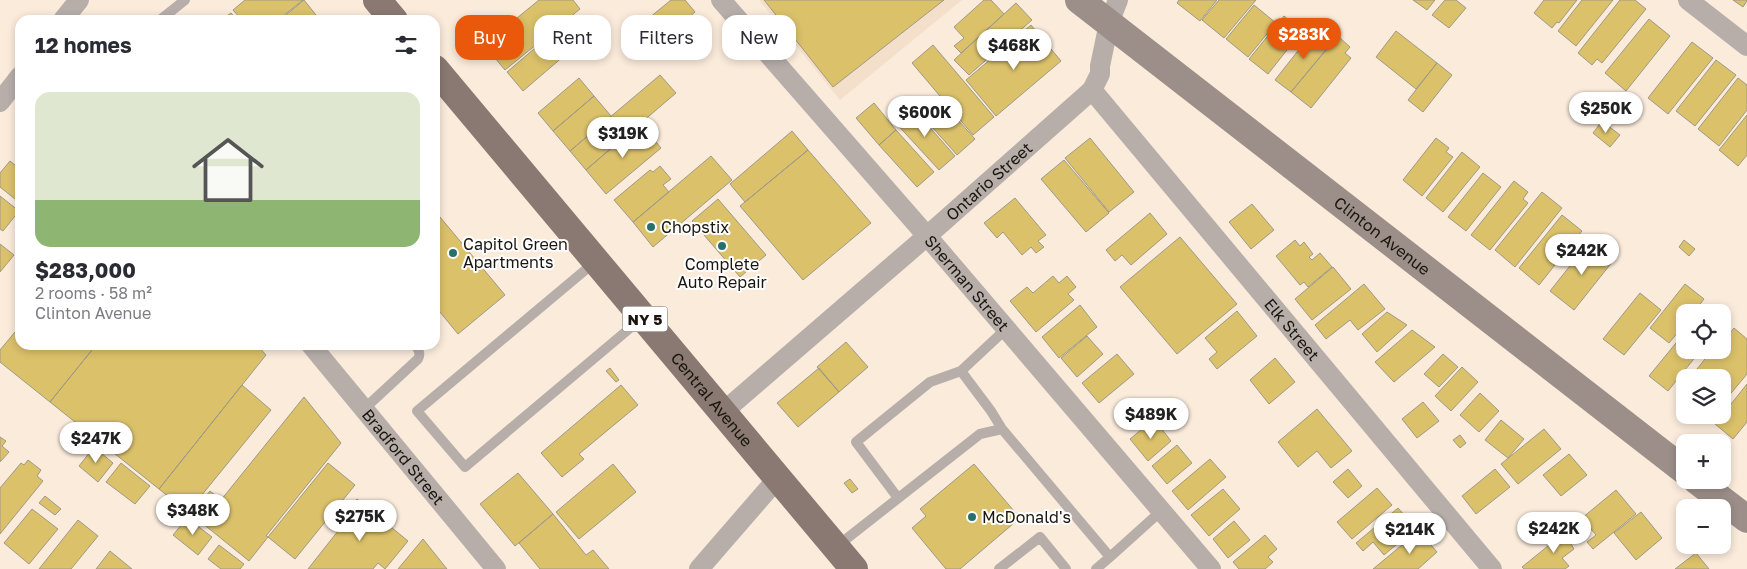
<!DOCTYPE html>
<html lang="en">
<head>
<meta charset="utf-8">
<style>
  :root { --surface:#fff; --page:#f2f2f3; --text:#2b2b33; --muted:#7c7c81; --accent:#ea580c }
  body { margin:0; font-family:"Golos Text",sans-serif; background:var(--page); color:var(--text); height:100vh; display:flex; flex-direction:column; font-size:19px; white-space:nowrap }
  * { box-sizing:border-box; margin:0 }
  p { font-size:16px; color:var(--muted) }
  .icon { flex:none; width:28px; height:28px; fill:none; stroke:currentColor; stroke-width:2; stroke-linecap:round; stroke-linejoin:round }
  .map { position:relative; flex:1; overflow:hidden }
  .side { position:absolute; left:15px; top:15px; width:425px; height:335px; display:flex; flex-direction:column; background:var(--surface); border-radius:15px; box-shadow:0 2px 8px #0003 }
  .side>* { flex:none }
  .hud { position:absolute; left:455px; top:15px; width:475px; height:45px; display:flex; gap:10px }
  .controls { position:absolute; left:1676px; top:304px; display:grid; gap:10px }
  .controls a { display:grid; place-items:center; width:55px; height:55px; border-radius:10px; background:var(--surface); box-shadow:0 2px 8px #0003; font-size:25px }
  .price { position:absolute; translate:-50% -42px; padding:0 11px; border-radius:18px; background:#fff; color:#222; font-size:16px; line-height:32px; filter:drop-shadow(0 1px 2px #0008) }
  .price::after { content:''; position:absolute; left:50%; top:30px; width:15px; height:11px; margin-left:-8px; background:inherit; clip-path:polygon(0 0,100% 0,50% 100%) }
  .price.on { background:var(--accent); color:#fff }
  ul { padding:0; list-style:none }
  li { display:grid; align-content:center; gap:10px; height:265px; padding:0 20px }
  li span { display:grid; place-items:center; height:155px; border-radius:15px; color:#555 }
  li>.icon { margin-inline-start:auto }
  span .icon { width:90px; height:90px; fill:#fffc; stroke-width:1 }
  li b { font-size:21px }
  h2 { display:flex; justify-content:space-between; align-items:center; height:60px; padding:0 20px; font-size:21px }
  .pill { padding:0 18px; border-radius:15px; background:var(--surface); box-shadow:0 2px 8px #0003; font-size:18px; line-height:45px }
  .pill.on { background:var(--accent); color:#fff }
  .map>svg:first-child { display:block }
  .built { fill:#f4e0ca }
  .building { fill:#dbc16a; stroke:#9f9987 }
  .lines { fill:none; stroke-linecap:round; stroke-linejoin:round }
  .lane { stroke:#b7aeaa; stroke-width:10 }
  .street { stroke:#b7aeaa; stroke-width:20 }
  .secondary { stroke:#9c8f89; stroke-width:28 }
  .primary { stroke:#897972; stroke-width:28 }
  .poi-dot { fill:#28716b; stroke:#fff; stroke-width:2 }
  .labels { text-anchor:middle; dominant-baseline:central; stroke-width:4; stroke-linejoin:round; paint-order:stroke }
  .shield { fill:#fff; stroke:#5f5b57; stroke-width:1 }
  .shield-label { font-size:15px; font-weight:bold; fill:#1a150f }
  .street-label { font-size:16px; fill:#1a150f; stroke:#fff }
  .poi-label { font-size:16px; fill:#1a150f; stroke:#fff; text-anchor:start }
</style>
</head>
<body>
<div class="map">
<svg width="1747" height="569" viewBox="0 0 1747 569">
  <rect width="100%" height="100%" fill="#faebdb"/>
  <path class="built" d="M759 0H962L840 100Z"/>
  <path class="building" d="M245 0H303L278 20H242L233 10Z
    M304 0 320 20H280Z
    M539 0H573L580 9 505 70 484 45Z
    M671 0H685L695 12 666 37 649 18Z
    M764 0H944L833 87Z
    M984 0H991L1004 14 961 53 954 46 964 38 954 27Z
    M1179 0H1217L1200 21 1177 3Z
    M1219 0H1256L1224 38 1202 20Z
    M1413 0H1435L1427 10Z
    M1445 0H1456L1466 8 1449 28 1432 15Z
    M1544 0H1577L1559 23 1557 22 1552 28 1534 13Z
    M1582 0H1613L1576 46 1558 31Z
    M1620 0H1635L1646 9 1602 63 1597 59 1592 65 1578 53Z
    M1733 0H1747V1L1743 7Z
    M1016 3 1032 20 969 75 954 60Z
    M1254 5 1276 23 1248 57 1226 39Z
    M231 13 237 20H221Z
    M1284 16 1302 31 1268 74 1249 59Z
    M1649 19 1670 36 1626 91 1605 73Z
    M1031 25 1061 61 996 116 966 80Z
    M1316 28 1333 41 1291 92 1275 80Z
    M1396 31 1437 63 1416 89 1376 57Z
    M549 36 565 55 523 91 507 72Z
    M1340 38 1350 47 1345 53 1351 58 1311 108 1291 92 1332 43 1334 45Z
    M1692 42 1713 58 1668 114 1648 98Z
    M933 45 994 117 973 135 912 63Z
    M1716 60 1736 75 1695 126 1676 111Z
    M1437 63 1452 75 1423 112 1408 100Z
    M660 75 676 93 586 170 570 151Z
    M579 78 594 96 553 131 538 113Z
    M1738 78 1747 85V110L1719 146 1698 129Z
    M594 96 611 116 570 151 553 131Z
    M942 102 975 139 957 155 924 118Z
    M874 103 896 130 879 145 856 118Z
    M911 106 955 156 939 170 894 121Z
    M1747 115V155L1738 166 1719 150Z
    M1602 121 1620 135 1610 147 1593 133Z
    M640 123 661 148 606 194 586 170Z
    M896 130 934 172 917 187 879 145Z
    M792 131 808 150 745 202 730 184Z
    M1090 138 1134 192 1109 212 1065 158Z
    M1436 138 1449 148 1446 152 1453 157 1422 196 1403 180Z
    M808 150 871 223 803 280 740 206Z
    M1462 152 1480 167 1443 212 1426 198Z
    M711 156 732 180 653 247 633 222Z
    M1064 160 1109 213 1086 232 1041 179Z
    M10 161 20 169V203L0 187V173Z
    M660 166 671 179 663 185 669 192 633 222 614 200 650 170 653 172Z
    M1483 173 1501 187 1466 231 1448 217Z
    M1514 181 1528 192 1523 199 1528 203 1490 250 1471 235Z
    M1542 192 1562 208 1515 267 1495 250Z
    M0 196 19 211 3 231 0 229Z
    M1015 198 1046 235 1038 241 1044 247 1036 253 1031 247 1022 255 1003 232 997 238 984 223Z
    M718 199 766 255 740 277 692 221Z
    M1252 204 1274 230 1251 249 1229 222Z
    M435 211 505 295 458 334 435 306Z
    M1150 213 1167 234 1131 265 1122 255 1115 261 1106 250Z
    M1562 215 1582 231 1539 285 1519 268Z
    M1180 237 1237 304 1177 354 1120 287Z
    M1295 240 1300 246 1304 242 1313 254 1309 257 1312 260 1320 253 1332 267 1308 287 1304 282 1300 285 1276 256Z
    M1684 240 1695 249 1689 256 1679 247Z
    M1589 242 1613 261 1574 310 1550 291Z
    M0 244 14 255 0 272Z
    M1333 267 1351 289 1312 320 1295 299Z
    M1053 276 1059 283 1067 276 1076 287 1068 294 1074 300 1036 332 1010 301 1027 287 1033 293Z
    M1364 284 1385 309 1358 330 1350 320 1326 339 1315 325Z
    M1685 284 1704 299 1694 312H1685V324L1669 343 1650 328Z
    M1640 293 1661 310 1624 355 1603 339Z
    M1080 305 1097 327 1059 358 1042 337Z
    M1237 311 1257 336 1217 369 1209 359 1217 352 1205 338Z
    M1387 312 1407 325 1377 352 1362 334Z
    M20 326V345H96L50 402 0 362V350Z
    M1734 328 1747 339V374L1722 404V378H1690L1712 350H1722V339L1724 340Z
    M1412 330 1435 347 1394 382 1375 362Z
    M1685 332V350H1701L1668 391 1649 376Z
    M1087 336 1103 354 1077 377 1061 358Z
    M846 342 868 367 839 392 817 367Z
    M96 345H257L266 355 159 489 50 402Z
    M1117 354 1134 374 1099 403 1082 383Z
    M1443 354 1458 367 1439 387 1424 374Z
    M1275 358 1295 382 1269 404 1250 380Z
    M1462 367 1478 382 1451 411 1435 396Z
    M610 368 619 380 616 382 606 371Z
    M819 368 839 392 798 427 777 403Z
    M1747 384V422L1733 439 1715 424Z
    M242 385 271 410 188 512 159 489Z
    M621 385 638 405 579 454 584 459 562 477 541 453Z
    M1480 393 1499 411 1479 432 1460 415Z
    M304 397 341 443 266 536 268 537 249 561 191 514 210 491 221 500Z
    M1423 402 1439 421 1417 438 1402 419Z
    M1317 409 1352 451 1331 468 1317 451 1298 467 1278 442Z
    M1154 419 1171 441 1148 461 1130 439Z
    M1501 420 1524 439 1508 458 1485 440Z
    M1544 429 1561 449 1518 484 1501 464Z
    M1460 435 1466 443 1460 448 1453 440Z
    M0 437 6 441 2 446 9 452 0 462Z
    M1177 445 1192 463 1167 484 1152 466Z
    M94 447 113 463 98 482 79 466Z
    M1569 454 1587 475 1561 496 1543 475Z
    M1210 459 1226 477 1188 510 1172 491Z
    M28 460 41 470 37 476 43 481 0 534V488L21 463 24 465Z
    M121 463 150 486 135 504 106 482Z
    M328 463 355 485 295 559 268 537Z
    M613 464 636 492 579 539 556 512Z
    M974 464 1020 518 960 569H946L912 528 926 516 920 509Z
    M1348 469 1362 486 1348 498 1333 482Z
    M1495 469 1510 487 1476 514 1462 496Z
    M518 473 553 514 515 546 480 504Z
    M850 479 858 489 852 493 844 483Z
    M1377 488 1392 505 1352 539 1337 522Z
    M1223 489 1240 509 1209 536 1191 515Z
    M1616 490 1636 514 1593 549 1587 542 1596 535 1582 518Z
    M45 496 61 509 55 515 39 503Z
    M357 499 408 541 385 569 378 563 373 569H308L338 531 334 527Z
    M1398 508 1416 528 1384 555 1373 542 1363 551 1356 543Z
    M32 509 58 529 29 564 4 543Z
    M1641 512 1662 538 1636 560 1614 533Z
    M553 514 586 555 593 550 609 569H540L519 543Z
    M187 518 212 537 198 555 173 535Z
    M78 520 98 536 71 569H39Z
    M1234 521 1250 540 1228 558 1213 539Z
    M1569 529 1577 539 1571 544 1574 549 1562 558 1569 566 1565 569H1524L1522 567Z
    M1419 531 1437 552 1418 569H1373Z
    M1265 535 1277 549 1268 557 1273 562 1265 569H1239L1233 562Z
    M423 539 447 569H398Z
    M219 545 244 564 240 569H221L208 559Z
    M110 551 132 569H96Z
    M1696 553 1709 569H1675Z"/>
  <g class="lines">
    <path class="lane" d="M160 20 185 0
      M596 261 417 411 465 467 642 318
      M961 371 991 411 1002 429
      M364 409 418 359C421 354 419 350 415 345
      M898 498 856 442 930 382 961 371 1006 329
      M836 547 980 434 1002 429 1110 557 1096 569
      M1110 557 1161 511
      M999 569 1040 537 1066 569"/>
    <g class="street">
      <path id="s1" d="M721 0 927 236 1211 569"/>
      <path d="M1688 0 1747 46"/>
      <path d="M63 20 79 0"/>
      <path id="s2" d="M1092 90 1492 569"/>
      <path d="M0 102 20 76"/>
      <path id="s3" d="M311 345 496 569"/>
      <path id="s4" d="M723 412 927 236 1092 90 1100 74V66L1109 23 1118 0"/>
      <path d="M699 569 777 479"/>
    </g>
    <g class="secondary">
      <path id="s5" d="M1079 0 1685 471"/>
      <path d="M1696 480 1747 519"/>
    </g>
    <g class="primary">
      <path d="M377 0 394 20"/>
      <path id="s6" d="M435 69 854 569"/>
    </g>
  </g>
  <g class="poi-dot">
    <circle cx="651" cy="227" r="5"/>
    <circle cx="722" cy="246" r="5"/>
    <circle cx="453" cy="253" r="5"/>
    <circle cx="972" cy="517" r="5"/>
  </g>
  <g class="labels">
    <rect class="shield" x="622.5" y="306.5" width="45" height="25" rx="4"/>
    <g class="shield-label">
      <text x="645" y="319">NY 5</text>
    </g>
    <g class="street-label">
      <text stroke="none"><textPath href="#s4" startOffset="352">Ontario Street</textPath></text>
      <text stroke="none"><textPath href="#s5" startOffset="384">Clinton Avenue</textPath></text>
      <text stroke="none"><textPath href="#s1" startOffset="375">Sherman Street</textPath></text>
      <text stroke="none"><textPath href="#s2" startOffset="312">Elk Street</textPath></text>
      <text stroke="none"><textPath href="#s6" startOffset="431">Central Avenue</textPath></text>
      <text stroke="none"><textPath href="#s3" startOffset="145">Bradford Street</textPath></text>
    </g>
    <g class="poi-label">
      <text x="661" y="227">Chopstix</text>
      <text x="463" y="244">Capitol Green<tspan x="463" dy="18">Apartments</tspan></text>
      <text x="722" y="264" text-anchor="middle">Complete<tspan x="722" dy="18">Auto Repair</tspan></text>
      <text x="982" y="517">McDonald's</text>
    </g>
  </g>
</svg>
<div class="controls">
<a><svg class="icon" aria-label="locate" viewBox="0 0 24 24"><circle cx="12" cy="12" r="6"/><path d="M12 2v4M12 18v4M2 12h4M18 12h4"/></svg></a>
<a><svg class="icon" aria-label="layers" viewBox="0 0 24 24"><path d="M12 4l9 5-9 5-9-5zM3 14l9 5 9-5"/></svg></a>
<a>+</a>
<a>−</a>
</div>
<b class="price on" style="left:1304px;top:60px">$283K</b>
<b class="price" style="left:1014px;top:71px">$468K</b>
<b class="price" style="left:1606px;top:134px">$250K</b>
<b class="price" style="left:925px;top:138px">$600K</b>
<b class="price" style="left:623px;top:159px">$319K</b>
<b class="price" style="left:1582px;top:276px">$242K</b>
<b class="price" style="left:1151px;top:440px">$489K</b>
<b class="price" style="left:96px;top:464px">$247K</b>
<b class="price" style="left:193px;top:536px">$348K</b>
<b class="price" style="left:360px;top:542px">$275K</b>
<b class="price" style="left:1554px;top:554px">$242K</b>
<b class="price" style="left:1410px;top:555px">$214K</b>
<div class="hud">
<a class="pill on">Buy</a>
<a class="pill">Rent</a>
<a class="pill">Filters</a>
<a class="pill">New</a>
</div>
<section class="side">
<h2>12 homes<svg class="icon" aria-label="filters" viewBox="0 0 24 24"><path d="M4 7h16M4 17h16"/><circle cx="9" cy="7" r="2"/><circle cx="15" cy="17" r="2"/></svg></h2>
<ul>
<li><span style="background:linear-gradient(#dfe7d0 70%,#8fb573 0)"><svg class="icon" aria-label="home" viewBox="0 0 24 24"><path d="M3 11l9-7 9 7M6 9v11h12V9"/></svg></span><div><b>$283,000</b><p>2 rooms · 58 m²</p><p>Clinton Avenue</p></div></li>
</ul>
</section>
</div>
</body>
</html>
